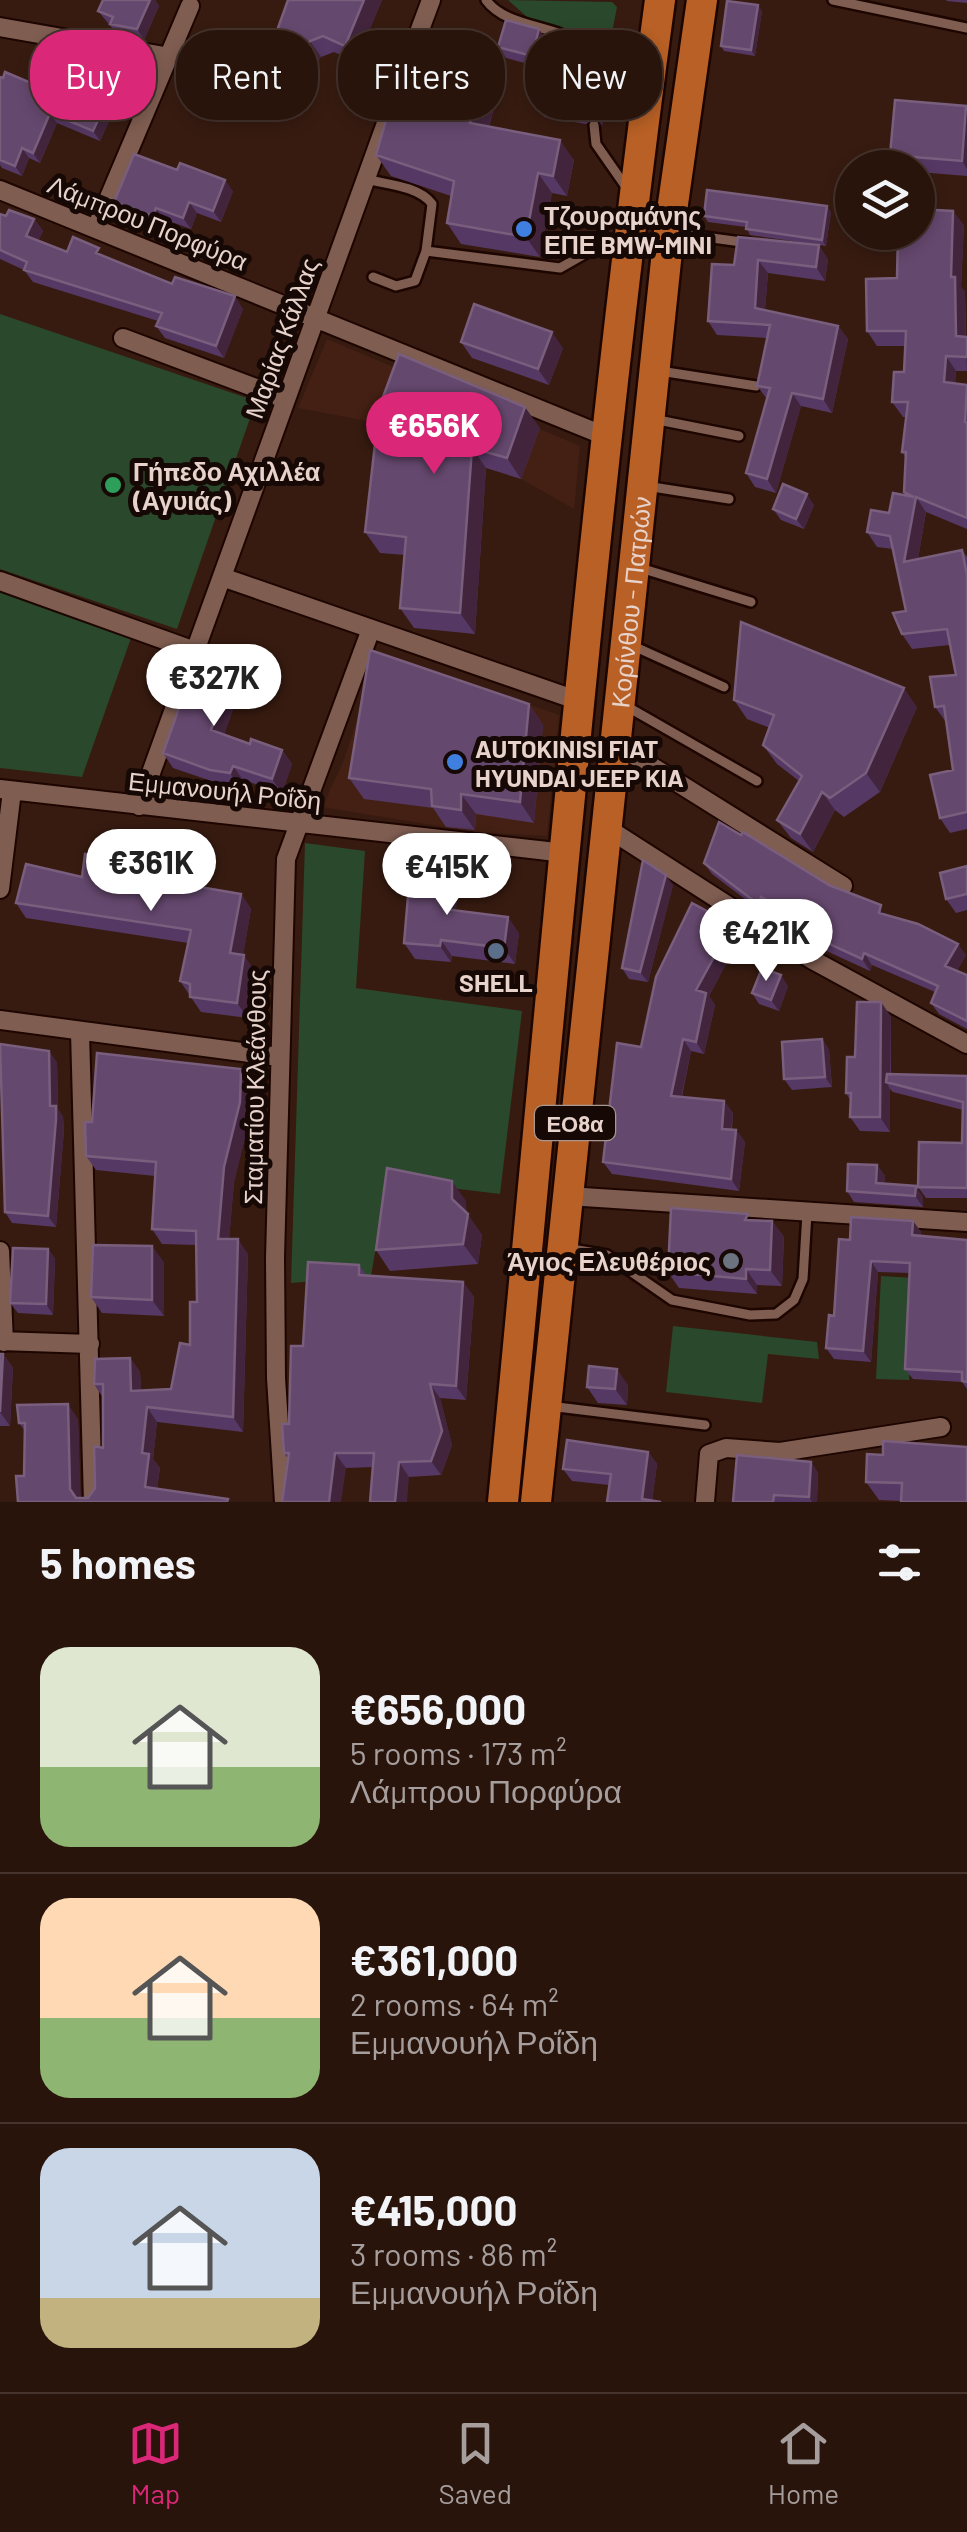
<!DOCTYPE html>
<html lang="en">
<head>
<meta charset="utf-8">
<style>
  :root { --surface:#29140c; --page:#35211a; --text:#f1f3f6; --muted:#a59e9d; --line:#45332d; --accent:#db2777 }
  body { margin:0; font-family:Barlow,sans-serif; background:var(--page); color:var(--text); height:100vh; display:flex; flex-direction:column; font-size:38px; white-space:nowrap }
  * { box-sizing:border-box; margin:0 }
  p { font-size:32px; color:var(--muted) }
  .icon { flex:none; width:55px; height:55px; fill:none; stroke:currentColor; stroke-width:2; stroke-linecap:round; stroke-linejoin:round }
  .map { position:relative; height:1502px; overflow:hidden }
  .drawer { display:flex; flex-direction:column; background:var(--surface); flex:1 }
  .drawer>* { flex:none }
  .top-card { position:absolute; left:30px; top:30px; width:908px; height:90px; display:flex; gap:20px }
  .buttons { position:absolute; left:835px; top:150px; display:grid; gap:20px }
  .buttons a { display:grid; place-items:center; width:100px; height:100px; border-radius:50%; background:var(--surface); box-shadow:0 5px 15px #0003,0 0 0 2px var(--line); font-size:50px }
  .price { position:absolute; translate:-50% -85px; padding:0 22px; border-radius:35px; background:#fff; color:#222; font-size:32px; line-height:65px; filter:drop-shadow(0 2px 5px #0008) }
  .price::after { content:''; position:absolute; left:50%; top:60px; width:30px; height:22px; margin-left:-15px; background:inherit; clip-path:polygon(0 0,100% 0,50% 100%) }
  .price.current { background:var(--accent); color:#fff }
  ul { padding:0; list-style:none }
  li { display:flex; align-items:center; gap:30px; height:250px; padding:0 40px }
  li+li { border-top:2px solid var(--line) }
  li span { display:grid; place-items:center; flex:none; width:280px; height:200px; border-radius:30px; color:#555 }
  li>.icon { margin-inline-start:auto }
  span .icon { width:120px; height:120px; fill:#fffc; stroke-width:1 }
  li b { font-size:42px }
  h2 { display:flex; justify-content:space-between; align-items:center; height:120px; padding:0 40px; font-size:42px }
  .pill { padding:0 35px; border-radius:40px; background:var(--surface); box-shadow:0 5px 15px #0003,0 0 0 2px var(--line); font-size:35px; line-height:90px }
  .pill.current { background:var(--accent); color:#fff }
  .tab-bar { display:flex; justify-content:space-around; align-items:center; height:140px; border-top:2px solid var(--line); background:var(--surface); font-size:28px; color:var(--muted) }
  .tab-bar a { display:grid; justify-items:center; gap:5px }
  .tab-bar .current { color:var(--accent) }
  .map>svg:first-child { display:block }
  .built { fill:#432013 }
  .green { fill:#2a482b }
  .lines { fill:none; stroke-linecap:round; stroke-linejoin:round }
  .service-casing { stroke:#1d0500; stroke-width:14 }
  .minor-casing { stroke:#1d0500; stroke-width:22 }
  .trunk-casing { stroke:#1d0500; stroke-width:35 }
  .service { stroke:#7f5d51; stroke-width:9 }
  .minor { stroke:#7f5d51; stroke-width:18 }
  .trunk { stroke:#b86025; stroke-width:30 }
  .wall { fill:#553863 }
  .shaded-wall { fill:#42253d }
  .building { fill:#65486e; stroke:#795e7d; stroke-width:2.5 }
  .shop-dot { fill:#3f7fe0; stroke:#160905; stroke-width:4 }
  .leisure-dot { fill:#2e9e5b; stroke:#160905; stroke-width:4 }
  .service-dot { fill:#5c6f8a; stroke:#160905; stroke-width:4 }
  .worship-dot { fill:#6b7280; stroke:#160905; stroke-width:4 }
  .labels { text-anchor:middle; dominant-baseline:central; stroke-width:10; stroke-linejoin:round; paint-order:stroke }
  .shield { fill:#160905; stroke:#a89690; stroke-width:2.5 }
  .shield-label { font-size:22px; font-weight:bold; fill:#e7d3cc }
  .poi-label { font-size:25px; font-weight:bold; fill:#e7d3cc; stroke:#160905; text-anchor:start }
  .street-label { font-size:25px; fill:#e7d3cc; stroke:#160905 }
</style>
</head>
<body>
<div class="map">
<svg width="967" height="1502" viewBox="0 0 967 1502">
  <rect width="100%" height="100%" fill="#371b10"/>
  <path class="built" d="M327 339 580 446 574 509 521 479 394 426 298 408Z
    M379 652 559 715 547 836 475 832 322 807 344 760Z"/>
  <path class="green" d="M508 0 612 2 617 7 609 48 527 17Z
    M0 314 256 401 177 629 0 569Z
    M0 591 131 638 82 777 0 768Z
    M305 843 365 851 356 988 522 1011 500 1194 393 1181 385 1193 371 1276 291 1283Z
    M881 1276 915 1278 909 1380 876 1379Z
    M673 1326 817 1342 819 1359 768 1354 762 1403 666 1392Z"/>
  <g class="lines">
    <defs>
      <path id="service" d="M486 0C515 40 602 15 599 90
        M833 0 967 28
        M598 93 643 75
        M594 125 596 144 626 187
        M365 179C385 184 419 186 432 204L426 251 415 281 396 286 373 277
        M675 233 749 243
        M426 251 560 268 604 243 623 237
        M660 371 756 386
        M653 419 739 436
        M646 486 729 499
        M637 567 751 602
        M631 645 724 687
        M626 706 757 781
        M566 1248 607 1255 672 1300 750 1315 776 1314 794 1300 803 1279 807 1213
        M549 1406 705 1425"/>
      <path id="minor" d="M0 27 170 57
        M406 67 431 0
        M0 190 610 438
        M96 228 190 6
        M123 338 285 399
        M222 577 579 701
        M0 581 195 651
        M616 744 843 886
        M0 789 565 853
        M139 806 394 101
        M604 826 811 959 967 1044
        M0 889 12 791
        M0 1020 279 1057
        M80 1032 93 1502
        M568 1196 967 1222
        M0 1251 4 1342
        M0 1341 90 1344
        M284 1502 276 1378 275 1257 286 859 371 629
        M705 1502 709 1454 726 1448 780 1452 941 1427"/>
      <g id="trunk">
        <path d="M503 1502C552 1001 592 499 660 0"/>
        <path id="s1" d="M536 1502 669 232 702 0"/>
      </g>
    </defs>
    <use href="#service" class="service-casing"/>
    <use href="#minor" class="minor-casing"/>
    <use href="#trunk" class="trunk-casing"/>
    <use href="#service" class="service"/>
    <use href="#minor" class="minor"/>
    <use href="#trunk" class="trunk"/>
  </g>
  <path class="wall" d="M150 0H155L159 6 144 40 118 35 98 11Z
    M288 0H382L356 62 334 52 321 57 314 67 285 54 274 39Z
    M946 0H967V3L947 1Z
    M762 11 755 56 724 51 721 46Z
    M539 29 546 40 539 67 506 58 498 47Z
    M0 77 45 89 100 96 107 106 106 109 111 117 100 141 57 123 40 163 29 158 22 176 2 168 0 165Z
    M500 86 489 127 574 160 567 196 552 193 540 257 461 244 447 223 451 196 391 176 376 155Z
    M588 90 607 98 602 126 596 117 586 124 544 117 537 106Z
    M966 106 967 176 918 172V168H899L890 155Z
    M233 191 221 222 197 213 191 229 163 219 160 227 121 213 114 202Z
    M831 212 826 246 750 235 746 227 708 222 704 216Z
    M0 214 6 216 34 219 43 231 38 241 67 252 105 257 172 284 243 309 224 358 165 338 156 326 158 321 33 282 24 270 0 259Z
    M964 225 961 287 965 292 967 371H956L955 383 967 385V529L926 512 918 559 962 550 967 557V829L950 833 940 818 953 770 946 722 935 707 956 675 950 645 912 649 902 634 906 611 893 549 877 547 867 532 907 495 904 492 906 458 902 452 906 417H903L892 402 904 372 905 346H877L867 331 897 278Z
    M738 237 828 259 825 281 768 273 765 310 838 326 848 339 832 413 801 406 776 493 755 487 746 473 767 399 757 386 767 338 717 335 708 321 734 265Z
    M461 342 563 348 549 385 472 358Z
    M380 405 540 428 521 479 486 468 475 634 414 628 400 608 405 555 380 553 365 532 426 440 394 426Z
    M814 505 804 529 781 520 773 509Z
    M242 683 224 735 250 744 282 750 292 764 282 793 243 780 240 788 220 784 173 768 163 753Z
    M734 700 917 707 880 792 844 817 835 810 813 852 791 838 777 820 799 781 777 764 763 745 770 728 747 719Z
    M529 704 543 725 534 823 476 814 475 830 446 827 433 808 364 799 349 778Z
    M704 863 829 885 966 955 957 971 967 975V1029L939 1014 931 1003 935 992 872 965 870 971 809 943 801 931V926L769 908 766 915 712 874Z
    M967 866V910L956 913 946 899Z
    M82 877 177 883 241 894 251 909 243 955 254 970 248 1018 201 1012 180 981 188 943 26 918 16 903Z
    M446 877 457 893 456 910 519 933 515 964 452 956 451 962 415 959 404 943Z
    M673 885 648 982 629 979 622 968Z
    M716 916 725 928 734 949 709 996 715 1005 704 1054 691 1051 682 1097 724 1101 733 1113 732 1130H736L745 1142 739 1191 612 1174 603 1162 641 1047Z
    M788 986 779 1011 759 1004 752 993Z
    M881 1002 891 1017V1074L967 1076V1198H926L918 1187 962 1143 963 1110 893 1092 890 1089V1132L860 1131 850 1117V1100L846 1093Z
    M822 1039 829 1050 832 1087 792 1090 784 1079Z
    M57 1062 58 1109 63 1117 64 1130 56 1227 12 1223 5 1212Z
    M251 1083 250 1117 234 1182 229 1239 248 1254 243 1432 157 1422 153 1459 160 1468 157 1489 228 1499 18 1502 24 1476 25 1431 19 1423 78 1419 80 1498H88L95 1488 103 1448V1398L94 1384 130 1358 140 1372 141 1390 171 1389 190 1345 197 1302 196 1245 162 1244 152 1229 155 1176 96 1170 86 1156 92 1122Z
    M877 1165 885 1176 884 1184 923 1197V1207L854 1202 847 1191Z
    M466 1201V1213L482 1235 478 1264 390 1271 376 1250Z
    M752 1221H772L784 1237 782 1286 757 1285V1294L679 1288 668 1272Z
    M913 1221 921 1232V1236L967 1240V1389L962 1382 913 1379 905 1369 910 1273 878 1272 871 1362 834 1359 826 1348 834 1316 850 1240Z
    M48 1249 55 1259 53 1315 18 1313 10 1303Z
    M164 1262V1316L102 1313 91 1297Z
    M359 1265 367 1276 463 1282 474 1297 466 1400 440 1398 452 1445 441 1475 409 1477 373 1467 346 1468 288 1459 284 1453 303 1346Z
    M0 1354H3L13 1368 10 1426H0Z
    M628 1385 627 1405 598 1403 587 1387Z
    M967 1447 901 1501 879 1500 866 1482 883 1455Z
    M648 1452 657 1464 652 1501 607 1502 609 1485 572 1481 563 1469Z
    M811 1462 818 1473 817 1502H733Z"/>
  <path class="shaded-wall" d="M150 0H155L159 6 144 40 137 29Z
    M364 0H382L356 62 345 46Z
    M758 5 762 11 755 56 751 50Z
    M539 29 546 40 539 67 532 56Z
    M310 41 321 57 314 67 303 51Z
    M486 65 500 86 484 144 470 123Z
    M599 87 607 98 602 126 595 115Z
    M100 96 107 106 106 109 111 117 100 141 93 131 97 104Z
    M966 106 967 107V169L962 161Z
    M50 113 57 123 40 163 33 153Z
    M560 140 574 160 567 196 553 176Z
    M22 148 29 158 22 176 15 166Z
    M538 173 552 193 540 257 526 237Z
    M225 180 233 191 221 222 213 211Z
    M189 202 197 213 191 229 183 218Z
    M827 206 831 212 826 246 822 240Z
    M156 208 163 219 160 227 153 216Z
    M953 211 964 225 961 287 965 292 966 351 956 336 951 277Z
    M34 219 43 231 35 248 26 236Z
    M819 245 828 259 825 281 816 267Z
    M758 260 768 273 764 322 755 308Z
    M235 296 243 309 224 358 216 346Z
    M838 326 848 339 832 413 823 399Z
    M552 332 563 348 549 385 538 369Z
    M946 356 956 371 954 397 944 382Z
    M792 393 801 406 776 493 767 479Z
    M525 407 540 428 521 479 507 458Z
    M472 448 486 468 475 634 460 613Z
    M807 494 814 505 804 529 796 519Z
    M916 497 926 512 915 577 904 562Z
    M232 669 242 683 221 744 211 730Z
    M904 688 917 707 880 792 866 773Z
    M529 704 543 725 534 823 520 802Z
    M282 750 292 764 282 793 272 779Z
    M233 766 243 780 240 788 230 773Z
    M822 792 835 810 813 852 800 834Z
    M461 794 476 814 475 830 461 810Z
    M167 869 177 884 165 881Z
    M666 875 673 885 648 982 640 972Z
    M446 877 457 893 455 925 444 909Z
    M241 894 251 909 241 968 230 953Z
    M761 897 769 908 766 915 758 904Z
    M716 916 725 928 734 949 709 996 715 1005 704 1054 696 1042V990Z
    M508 917 519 933 515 964 504 948Z
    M441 940 452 956 451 962 440 946Z
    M958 944 966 955 953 978 945 966Z
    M864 953 872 965 870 971 862 959Z
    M244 955 254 970 248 1018 237 1003Z
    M781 975 788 986 779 1011 771 1000Z
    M881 1002 891 1017 890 1083 886 1082 890 1089V1132L880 1117Z
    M683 1039 691 1051 679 1108 671 1096Z
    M822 1039 829 1050 832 1087 825 1077Z
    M49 1051 57 1062 58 1109 63 1117 64 1130 56 1227 48 1216 50 1106Z
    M241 1069 251 1083 250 1117 234 1182 228 1253 218 1239 224 1167Z
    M724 1101 733 1113 730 1141 722 1129Z
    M736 1130 745 1142 739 1191 731 1179Z
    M877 1165 885 1176 884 1194 876 1183Z
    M452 1181 466 1201 467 1219 452 1199Z
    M916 1186 923 1197V1207L915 1196Z
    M468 1214 482 1235 478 1264 463 1244Z
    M772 1221 784 1237 782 1286 770 1270Z
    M913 1221 921 1232 920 1246 912 1235Z
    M238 1239 248 1254 243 1432 233 1417Z
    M152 1246 164 1262V1316L152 1300Z
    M48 1249 55 1259 53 1315 46 1304Z
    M871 1261 878 1272 871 1362 863 1351Z
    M746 1269 757 1285V1294L746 1279Z
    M463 1282 474 1297 466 1400 456 1386Z
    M3 1354 13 1368 10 1426 0 1412Z
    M130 1358 140 1372 142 1405 131 1391Z
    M617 1369 628 1385 627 1405 615 1389Z
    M430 1384 440 1398 452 1445 441 1475 431 1461Z
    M68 1404 78 1419 81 1502H79L70 1489Z
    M147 1407 157 1422 153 1459 160 1468 155 1502 145 1487 142 1453Z
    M648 1452 657 1464 652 1502 642 1499Z
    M335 1453 346 1468 341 1502H329Z
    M399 1462 409 1477 407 1502H395Z
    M811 1462 818 1473 817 1502H812L809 1497Z"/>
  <path class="building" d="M103 0H150L137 29 110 24 113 17 98 11Z
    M288 0H364L345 46 323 36 310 41 303 51 274 39Z
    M727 1 758 5 751 50 721 46Z
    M506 20 539 29 532 56 498 47Z
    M408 44 486 65 470 123 560 140 553 176 538 173 526 237 447 223 454 181 376 155Z
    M5 72 45 89 51 76 100 96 97 104 104 107 93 131 50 113 33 153 22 148 15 166 0 160V77L3 78Z
    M542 74 582 81 588 90 599 87 595 115 589 106 579 113 537 106Z
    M895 100 966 106 962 161 890 155Z
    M134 154 177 170 180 163 225 180 213 211 189 202 183 218 156 208 153 216 114 202Z
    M707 190 827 206 822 240 746 229 747 222 704 216Z
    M918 209 953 211 951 277H955L956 336 967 337V357L946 356 944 382 967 385 965 422 967 423V518L916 497 904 562 962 550 967 575V812L940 818 930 775 953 770 944 706 935 707 930 677 956 675 947 629 902 634 893 613 906 611 890 536 867 532 871 510 889 513 893 493 914 497 904 492 906 452H902L908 402H892L894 372H904L906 331H867L866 279 897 278 898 232H918Z
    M9 210 34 219 26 236 67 252 73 237 99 248 96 253 172 284 175 277 235 296 216 346 156 326 162 313 24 270 27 262 0 250V214L6 216Z
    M738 237 819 245 816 267 758 260 755 308 838 326 823 399 792 393 767 479 746 473 770 388 757 386 770 325 708 321 712 264 734 265Z
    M474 304 552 332 538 369 461 342Z
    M399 354 525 407 507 458 472 448 460 613 400 608 406 537 365 532 376 435 465 445 380 405Z
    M783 484 807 494 796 519 773 509Z
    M741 622 904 688 866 773 830 798 822 792 800 834 777 820 802 776 763 745 774 715 734 700Z
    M370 650 529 704 520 802 461 794V810L432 806 431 789 349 778Z
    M197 657 232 669 211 730 250 744 251 739 282 750 272 779 233 766 230 773 210 770 163 753Z
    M719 822 741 835 743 832 829 885 881 905 879 913 918 924 958 944 945 966 967 975V1021L931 1003 938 986 864 953 862 959 801 931V919L761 897 758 904 704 863Z
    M85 854 167 869 165 881 241 894 230 953 244 955 237 1003 190 997V984L180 981 191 930 16 903 26 864 82 877Z
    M643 860 666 875 640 972 622 968Z
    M967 866V894L946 899 940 873Z
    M410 873 446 877 444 909 508 917 504 948 441 940 440 946 404 943Z
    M692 903 716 916 725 937 696 990 706 993 696 1042 683 1039 671 1096 724 1101 722 1129 736 1130 731 1179 603 1162 617 1043 641 1047 656 977Z
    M762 968 781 975 771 1000 752 993Z
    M857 1002H881L880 1117H850L851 1093H846L847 1057H855Z
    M822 1039 825 1077 784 1079 782 1042Z
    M0 1044 49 1051 50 1106H56V1119L48 1216 5 1212Z
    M97 1053 241 1069 240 1102 224 1167 218 1239H238L233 1417 147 1407 142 1453 149 1454 145 1487 228 1499 227 1502H18L16 1476H24L25 1423H19L17 1405 68 1404 70 1489 76 1498H88L95 1488 94 1446 103 1448V1384H94L95 1359 130 1358 131 1391 171 1389 180 1343 190 1345V1302H197L196 1231 152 1229 156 1162 86 1156 85 1122H92Z
    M887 1074 967 1076V1188L918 1187 919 1142 962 1143 963 1102 886 1082Z
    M848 1164 877 1165 876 1183 916 1186 915 1196 847 1191Z
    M387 1168 452 1181V1199L468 1214 463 1244 376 1250Z
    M671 1208 748 1214 745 1220 772 1221 770 1270 746 1269V1279L668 1272Z
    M851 1217 913 1221 912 1235 967 1240V1382L962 1381V1372L905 1369 910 1263 871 1261 863 1351 826 1348 829 1315 834 1316 839 1239 850 1240Z
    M93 1245 152 1246V1300L91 1297Z
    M13 1248 48 1249 46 1304 10 1303Z
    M308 1262 359 1265V1275L463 1282 456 1386 430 1384 442 1431 431 1461 399 1462 395 1502H370L374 1453H335L329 1502H282L289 1453H284L282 1424H289L291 1346H303Z
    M0 1354H3L0 1412Z
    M589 1366 617 1369 615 1389 587 1387Z
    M567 1440 648 1452 642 1499 661 1502H607L611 1474 563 1469Z
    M883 1441 967 1447V1502H901L902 1483 866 1482 867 1454 883 1455Z
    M737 1455 811 1462 809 1497 774 1495 773 1502H733Z"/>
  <g class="shop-dot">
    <circle cx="524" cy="229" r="10"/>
    <circle cx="455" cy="762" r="10"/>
  </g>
  <circle class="leisure-dot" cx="113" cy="485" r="10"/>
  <circle class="service-dot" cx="496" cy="951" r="10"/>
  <circle class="worship-dot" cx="731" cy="1261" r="10"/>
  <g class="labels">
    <rect class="shield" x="535" y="1106" width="80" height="34" rx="8"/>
    <g class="shield-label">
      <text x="575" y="1123">ΕΟ8α</text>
    </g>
    <g class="poi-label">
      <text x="544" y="215">Τζουραμάνης<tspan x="544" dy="29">ΕΠΕ BMW-MINI</tspan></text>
      <text x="133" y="471">Γήπεδο Αχιλλέα<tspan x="133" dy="29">(Αγυιάς)</tspan></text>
      <text x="475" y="748">AUTOKINISI FIAT<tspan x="475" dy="29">HYUNDAI JEEP KIA</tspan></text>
      <text x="496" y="982" text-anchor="middle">SHELL</text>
      <text x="711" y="1261" text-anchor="end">Άγιος Ελευθέριος</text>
    </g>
    <g class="street-label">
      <text transform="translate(148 222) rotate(22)">Λάμπρου Πορφύρα</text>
      <text transform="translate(281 338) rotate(-70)">Μαρίας Κάλλας</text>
      <text stroke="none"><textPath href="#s1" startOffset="905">Κορίνθου - Πατρών</textPath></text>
      <text transform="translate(225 790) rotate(6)">Εμμανουήλ Ροΐδη</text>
      <text transform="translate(254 1087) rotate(-89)">Σταματίου Κλεάνθους</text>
    </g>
  </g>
</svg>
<div class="buttons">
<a><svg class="icon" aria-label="layers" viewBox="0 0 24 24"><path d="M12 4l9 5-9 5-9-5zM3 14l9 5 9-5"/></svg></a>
</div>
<b class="price current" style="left:434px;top:477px">€656K</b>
<b class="price" style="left:214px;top:729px">€327K</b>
<b class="price" style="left:151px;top:914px">€361K</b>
<b class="price" style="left:447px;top:918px">€415K</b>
<b class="price" style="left:766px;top:984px">€421K</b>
<div class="top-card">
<a class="pill current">Buy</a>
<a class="pill">Rent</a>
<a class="pill">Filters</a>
<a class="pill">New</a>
</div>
</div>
<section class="drawer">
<h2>5 homes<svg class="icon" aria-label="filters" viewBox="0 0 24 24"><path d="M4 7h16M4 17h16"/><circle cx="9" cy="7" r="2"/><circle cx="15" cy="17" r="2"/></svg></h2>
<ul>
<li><span style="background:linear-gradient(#dfe7d0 60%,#8fb573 0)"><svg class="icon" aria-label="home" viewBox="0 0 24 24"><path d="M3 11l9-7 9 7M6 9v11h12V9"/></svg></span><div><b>€656,000</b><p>5 rooms · 173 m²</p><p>Λάμπρου Πορφύρα</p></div></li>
<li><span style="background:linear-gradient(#ffd9b3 60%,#8fb573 0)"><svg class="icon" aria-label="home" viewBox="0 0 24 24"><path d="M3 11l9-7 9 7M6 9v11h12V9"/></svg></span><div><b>€361,000</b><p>2 rooms · 64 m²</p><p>Εμμανουήλ Ροΐδη</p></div></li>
<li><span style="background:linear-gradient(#c9d6e8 75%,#c2b280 0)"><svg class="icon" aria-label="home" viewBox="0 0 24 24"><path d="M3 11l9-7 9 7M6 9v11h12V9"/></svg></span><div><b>€415,000</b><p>3 rooms · 86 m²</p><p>Εμμανουήλ Ροΐδη</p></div></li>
</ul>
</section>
<nav class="tab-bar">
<a class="current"><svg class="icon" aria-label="map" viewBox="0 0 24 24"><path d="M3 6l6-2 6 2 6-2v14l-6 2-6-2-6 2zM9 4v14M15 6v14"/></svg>Map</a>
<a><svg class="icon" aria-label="saved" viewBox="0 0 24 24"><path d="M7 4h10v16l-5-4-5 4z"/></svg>Saved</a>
<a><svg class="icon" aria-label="home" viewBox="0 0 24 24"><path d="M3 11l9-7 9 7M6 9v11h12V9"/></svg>Home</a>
</nav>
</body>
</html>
